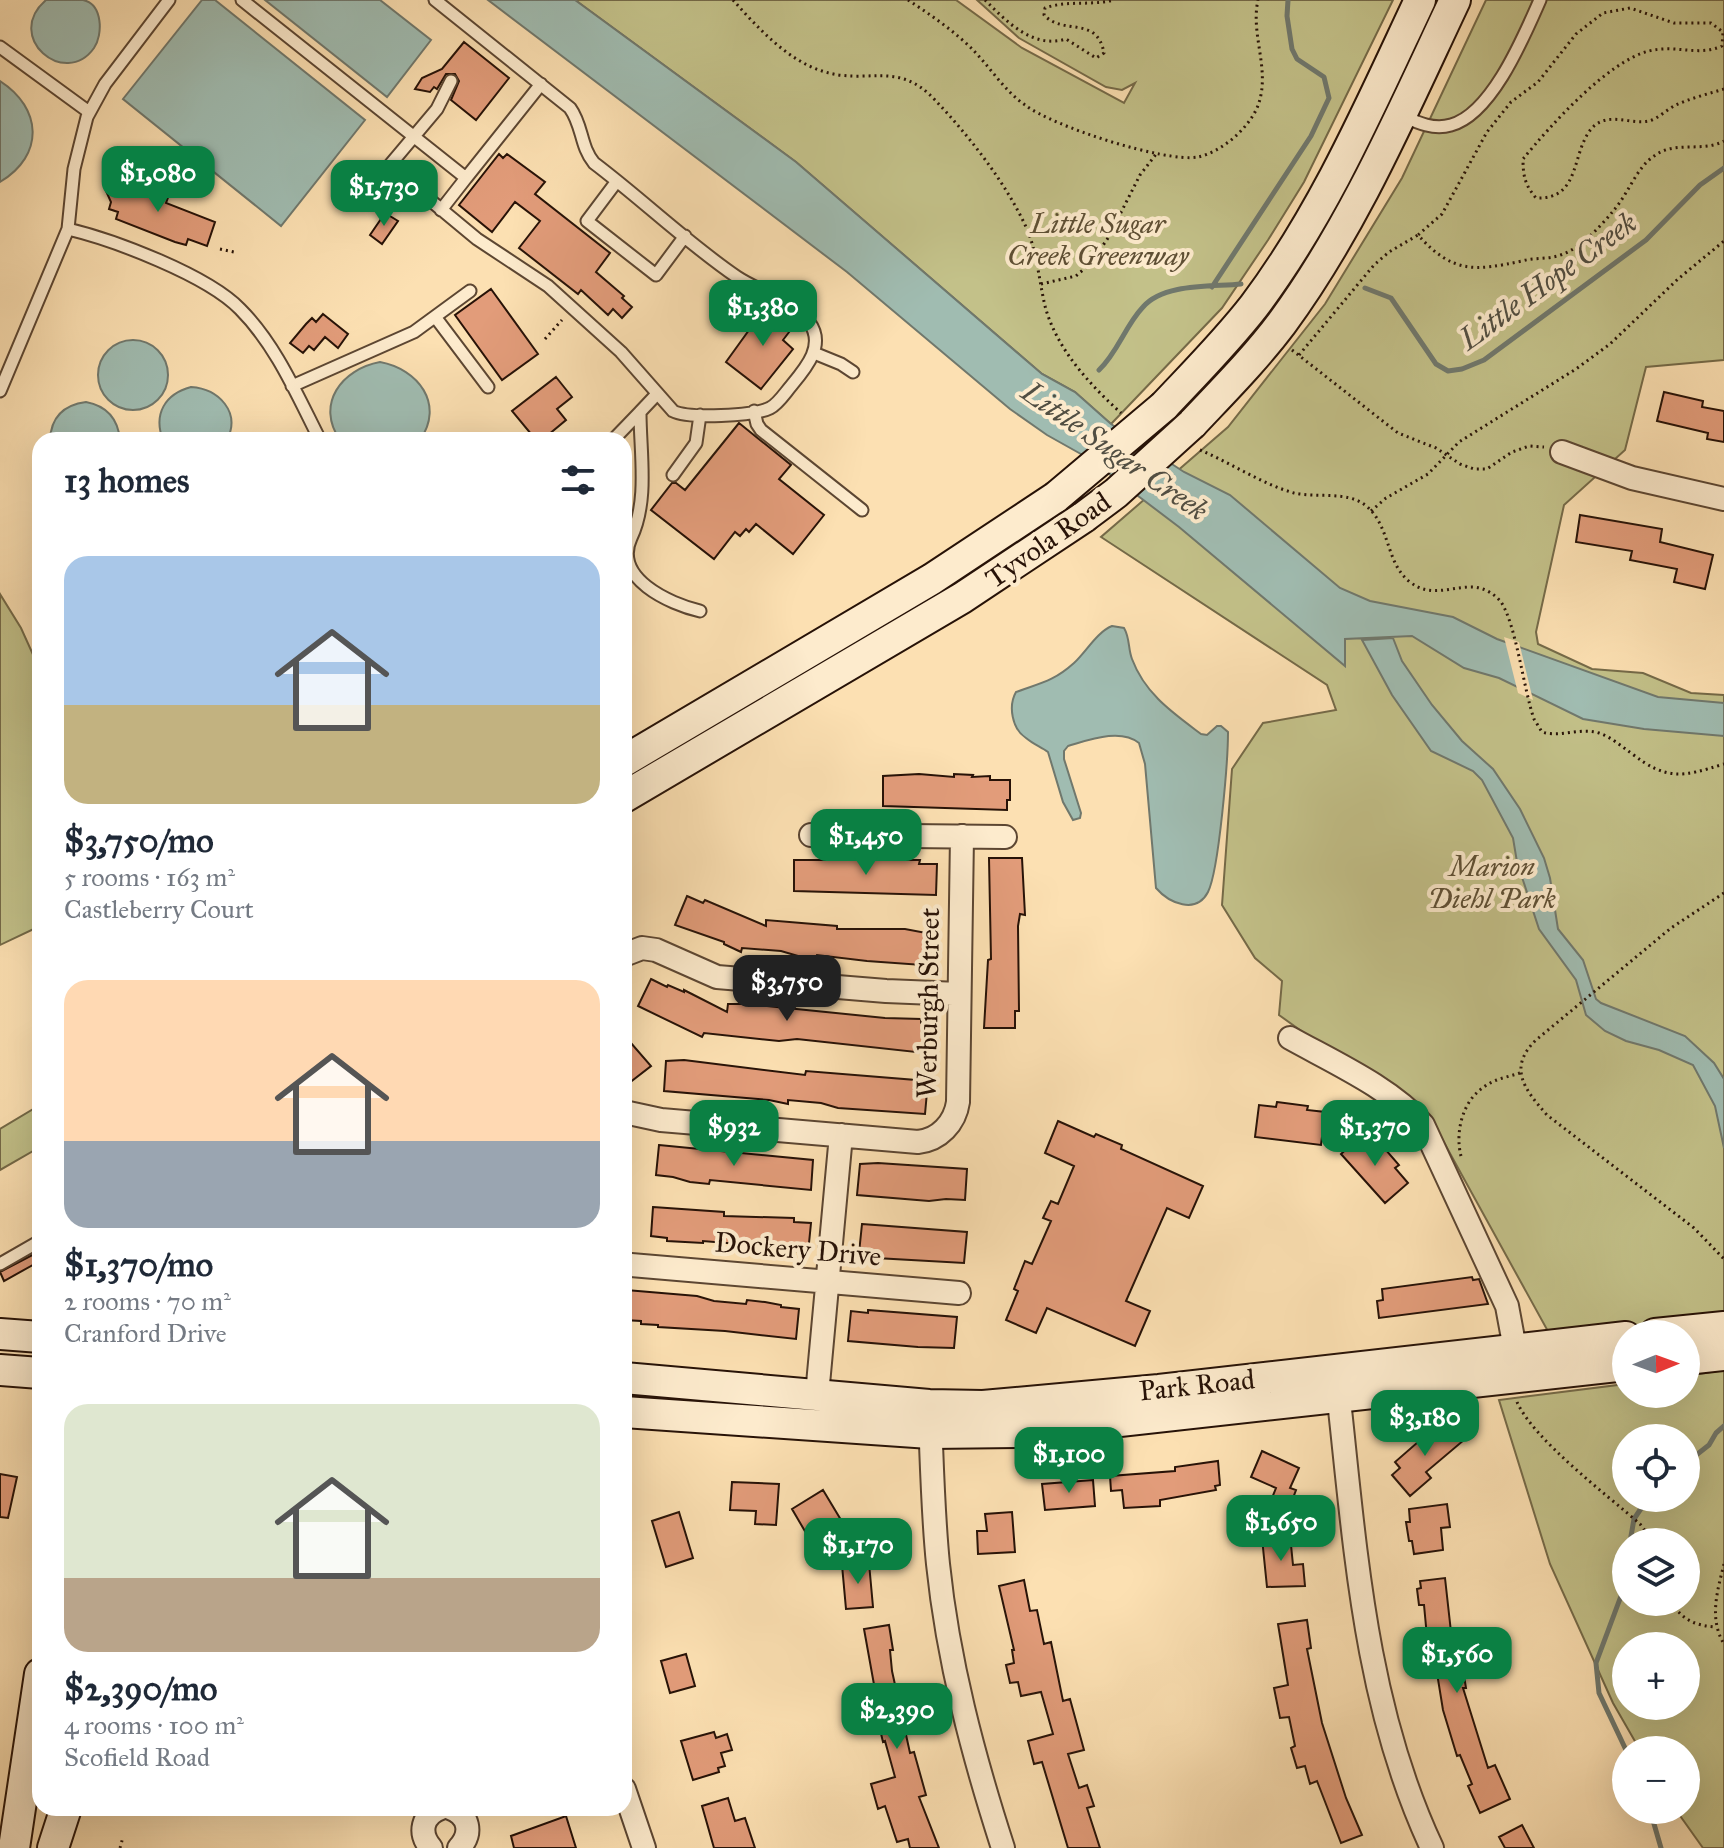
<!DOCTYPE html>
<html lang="en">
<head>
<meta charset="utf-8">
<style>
  :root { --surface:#fff; --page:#f2f2f3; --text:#1f2937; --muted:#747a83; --accent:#0b8043 }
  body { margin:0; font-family:"IM FELL Great Primer",serif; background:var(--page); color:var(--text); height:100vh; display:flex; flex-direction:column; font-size:30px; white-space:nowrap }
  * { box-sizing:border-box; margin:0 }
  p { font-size:26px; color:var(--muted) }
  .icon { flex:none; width:44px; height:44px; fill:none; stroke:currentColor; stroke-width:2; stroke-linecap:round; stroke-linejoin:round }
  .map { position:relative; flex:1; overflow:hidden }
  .sheet { position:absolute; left:32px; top:432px; width:600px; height:1384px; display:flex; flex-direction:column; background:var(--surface); border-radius:24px; box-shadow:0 8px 32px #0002 }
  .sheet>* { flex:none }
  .needle { width:52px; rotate:89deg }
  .buttons { position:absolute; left:1612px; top:1320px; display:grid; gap:16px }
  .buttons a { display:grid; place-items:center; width:88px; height:88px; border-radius:50%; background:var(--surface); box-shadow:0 8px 32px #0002; font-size:40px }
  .price { position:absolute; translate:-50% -68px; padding:0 18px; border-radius:16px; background:var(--accent); color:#fff; font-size:26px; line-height:52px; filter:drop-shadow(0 2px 4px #0008) }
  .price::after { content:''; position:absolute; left:50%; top:48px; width:24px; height:18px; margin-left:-12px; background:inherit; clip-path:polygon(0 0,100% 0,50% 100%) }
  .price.current { background:#222; color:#fff }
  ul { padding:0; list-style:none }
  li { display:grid; align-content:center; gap:16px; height:424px; padding:0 32px }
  li span { display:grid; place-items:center; height:248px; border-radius:24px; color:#555 }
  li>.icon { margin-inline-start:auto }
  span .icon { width:144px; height:144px; fill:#fffc; stroke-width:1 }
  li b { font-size:34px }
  h2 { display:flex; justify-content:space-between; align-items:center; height:96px; padding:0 32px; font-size:34px }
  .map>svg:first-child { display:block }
  .green { fill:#c3c189; stroke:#756a48; stroke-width:2; fill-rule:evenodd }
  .water { fill:#a0bcb1; stroke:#70786d; stroke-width:2 }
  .pier { fill:#fce0b2 }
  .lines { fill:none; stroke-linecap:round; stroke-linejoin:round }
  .stream { stroke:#70786d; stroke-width:5 }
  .building { fill:#e29c7a; stroke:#271207; stroke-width:2 }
  .lane-casing { stroke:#5c4632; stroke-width:15 }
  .street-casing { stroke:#5c4632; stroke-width:26 }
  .secondary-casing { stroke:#271207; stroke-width:34 }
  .path { stroke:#271207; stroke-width:3; stroke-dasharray:2 4; stroke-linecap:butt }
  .lane { stroke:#fdebcd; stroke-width:11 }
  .street { stroke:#fdebcd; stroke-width:22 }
  .secondary { stroke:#fdebcd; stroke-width:30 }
  .secondary-bridge-casing { stroke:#271207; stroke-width:34; stroke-linecap:butt }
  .secondary-bridge { stroke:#fdebcd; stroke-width:30 }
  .labels { text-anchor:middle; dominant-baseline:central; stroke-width:8; stroke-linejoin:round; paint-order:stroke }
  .park-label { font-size:28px; font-style:italic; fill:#5e4f34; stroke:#fdebcd }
  .street-label { font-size:28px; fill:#271207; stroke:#fdebcd }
  .water-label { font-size:30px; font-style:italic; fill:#514e42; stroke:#fdebcd }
</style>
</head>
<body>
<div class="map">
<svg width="1724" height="1848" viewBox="0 0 1724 1848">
  <rect width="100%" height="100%" fill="#fce0b2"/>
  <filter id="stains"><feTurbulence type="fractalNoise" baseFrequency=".0025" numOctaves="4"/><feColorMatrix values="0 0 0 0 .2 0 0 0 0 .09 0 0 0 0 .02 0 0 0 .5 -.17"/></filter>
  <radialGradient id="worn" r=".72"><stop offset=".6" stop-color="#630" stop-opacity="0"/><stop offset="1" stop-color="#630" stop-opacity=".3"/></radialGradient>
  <path class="green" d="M575 0H956L1022 48 1124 103 1135 83 1122 90 1106 87 1019 38 977 0H1393L1304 182 1268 240 1222 308 1111 424 1075 392 1042 374 796 162Z
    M1486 0H1724V360L1646 367 1625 450 1564 505 1536 632 1538 644 1592 669 1643 673 1691 693 1724 695V1320L1550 1335 1436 1128 1279 1015 1282 981 1255 958 1222 905 1232 769 1263 723 1336 710 1327 685 1101 537 1228 427 1325 304 1402 178Z
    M0 594 21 628 40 670V926L0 945Z
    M40 1105V1147L0 1170V1129Z
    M1724 1370V1848H1703L1676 1810H1686V1750H1640L1613 1703 1550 1564 1499 1400 1626 1384V1394H1686V1376ZM1626 1438H1686V1498H1626ZM1626 1542H1686V1602H1626ZM1626 1646H1686V1706H1626Z"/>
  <path class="water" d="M46 0C57 0 72 0 83 0 103 4 103 35 94 48 65 89 3 37 46 0Z
    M202 0H215L365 120 281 226 123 99Z
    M265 0H380L431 40 387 97Z
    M488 0H575L796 162 1042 374 1075 392 1111 424 1184 472 1230 495 1340 588 1370 601 1453 617 1497 639 1658 697 1724 703V736L1644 729 1583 719 1499 678 1464 668 1412 636 1345 639V666L1179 527 1088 458 1047 435 1010 409 847 272Z
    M0 81C42 108 45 155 0 182Z
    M98 375a35 35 0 1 1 70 0a35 35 0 1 1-70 0Z
    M380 362C418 369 445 404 420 440H340C315 404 342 369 380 362Z
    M191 387C219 389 241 412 227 440H163C153 414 165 394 191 387Z
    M86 402C107 406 118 418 120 440H50C51 417 63 405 86 402Z
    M1112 626 1124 628C1130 638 1128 649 1132 659 1145 694 1173 713 1201 734L1207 735 1217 726H1221L1228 732C1228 760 1219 870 1208 892 1196 915 1169 903 1156 888L1145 764 1139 743C1120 728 1089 740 1068 746L1064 751V759L1081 813 1080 818 1073 820 1063 802 1048 752C1041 747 1033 744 1026 738 1012 729 1008 706 1016 692 1041 683 1054 681 1074 663 1086 652 1097 632 1112 626Z
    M1393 638 1402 661 1432 705 1462 741 1493 769 1520 809 1544 858 1550 878 1558 929 1583 960 1596 999 1601 1003 1685 1036 1714 1063 1724 1079V1148L1715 1106 1693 1065 1659 1050 1626 1041 1605 1031 1586 1015 1576 980 1539 929 1517 862 1513 838 1482 780 1473 771 1431 751 1392 695 1362 640Z"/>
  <path class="pier" d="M1504 637 1519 642 1533 700 1518 693Z"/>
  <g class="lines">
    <path class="stream" d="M1212 287 1311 136 1329 98 1324 77 1297 59 1292 49 1287 16 1288 0
      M1365 288 1391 298 1436 364 1448 371 1462 369 1484 360 1646 240 1700 185 1724 168
      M1099 370C1118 352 1125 326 1143 307 1164 283 1212 287 1241 284
      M1686 1463 1709 1445 1716 1433 1724 1426
      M1630 1542 1634 1519 1648 1498
      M1626 1567 1621 1596 1596 1663 1599 1693 1626 1750
      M1650 1810 1661 1848"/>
  </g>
  <path class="building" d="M464 42 509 78 476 120 451 100 459 81 455 74H446L437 89 434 87 430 92 415 89 422 78 442 69Z
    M499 154 503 158 507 154 545 182 535 194 610 253 596 272 624 296 622 298 632 307 622 318 613 309 608 315 581 290 578 294 519 248 540 221 515 202 492 232 459 205Z
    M135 179 170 192 166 203 215 222 207 246 188 239 186 245 175 242 116 219 118 212 109 209 111 202 106 191 118 186 131 190Z
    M385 213 398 221 382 244 370 235Z
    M491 289 538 354 502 380 455 315Z
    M774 306 796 323 783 340 793 349 761 389 726 362 757 319 761 323Z
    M323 314 348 334 338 348 325 337 314 350 309 346 303 353 290 343 306 324 312 318 316 322Z
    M556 377 572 397 557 409 566 420 542 440H536L512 411Z
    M1664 392 1703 401 1702 407 1724 411V442L1707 439 1708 433 1657 421Z
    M739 423 791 465 779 479 824 515 793 554 756 524 749 532 746 529 740 536 735 532 714 559 651 510 672 483H676L685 490Z
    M1580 515 1662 529 1660 542 1713 555 1705 589 1674 582 1677 569 1630 560 1632 551 1576 542Z
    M919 774 954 777V774L973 775 972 777 990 776V780H1010V800H1007V810L883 806V776Z
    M989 858H1022L1025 915 1020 914 1018 926 1019 1011H1015V1028H984L988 960 991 959Z
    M794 860H920L919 864H937L936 895 794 891Z
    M687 896 703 903 705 900 766 926V920L837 926V929H905L937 935 936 966 867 961 817 955 816 958 798 956 781 951 742 948 741 952 724 944V942L675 925Z
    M651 979 667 987 668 985 684 992V990L727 1012 728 1004H746L885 1018 921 1019V1023L936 1024 934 1054 797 1039 779 1041 704 1033 702 1037 638 1006Z
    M624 1035 651 1066 624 1087Z
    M684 1060 805 1075 806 1071 928 1081 925 1114 838 1108 821 1103 788 1100V1104L769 1100 664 1091 666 1061Z
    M1277 1102 1308 1106 1307 1110 1325 1112 1321 1145 1255 1137 1259 1105 1276 1107Z
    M1058 1121 1094 1137 1096 1134 1122 1145 1121 1149 1203 1186 1189 1218 1167 1208 1126 1301 1150 1311 1135 1346 1047 1308 1036 1333 1006 1320 1018 1291 1014 1289 1025 1261 1032 1264 1051 1221 1043 1218 1051 1201 1058 1204 1074 1166 1045 1153Z
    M1363 1134 1373 1146 1379 1142 1399 1165 1395 1168 1408 1183 1385 1203 1341 1154Z
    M659 1145 813 1160 811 1190 710 1180 709 1184 690 1182 673 1177 656 1175Z
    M878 1163 967 1169 965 1200 946 1199 929 1201 857 1195 860 1164Z
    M653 1207 724 1212V1216L794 1218V1222L811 1223 808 1253 789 1250 737 1247 738 1244 703 1241V1243L667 1241V1238L651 1236Z
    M862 1224 967 1232 964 1263 876 1258V1255L859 1253Z
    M40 1251V1261L4 1281 0 1272Z
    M1472 1277 1473 1280 1479 1279 1488 1304 1379 1318 1377 1301 1383 1300 1382 1289Z
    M626 1290 697 1296 714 1301 746 1304 747 1300 765 1302 781 1305V1307L799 1309 796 1339 725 1331 658 1327V1325L641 1324V1321L624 1320Z
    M868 1310 957 1317 954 1348 918 1347 848 1341 851 1311 868 1313Z
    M1451 1425 1464 1440 1426 1472 1431 1478 1410 1496 1392 1475 1400 1468 1395 1462 1434 1428 1440 1434Z
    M1262 1451 1299 1468 1290 1488 1296 1490 1290 1506 1272 1498 1276 1488 1251 1477Z
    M1218 1461 1220 1485 1215 1486 1216 1490 1160 1500V1506L1124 1508 1122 1490 1111 1491 1110 1476 1175 1471V1467Z
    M0 1474 17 1477 8 1518 0 1517Z
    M1093 1480 1095 1506 1045 1510 1042 1484Z
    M732 1482 779 1484 776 1525 755 1524 756 1511 730 1510Z
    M823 1490 841 1520 825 1530 831 1550 816 1554 813 1545 792 1509Z
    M1447 1504 1450 1527 1441 1528 1443 1550 1414 1554 1412 1541H1409L1406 1522H1410L1409 1509Z
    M679 1512 693 1558 666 1567 652 1521Z
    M1012 1512 1015 1552 978 1554 977 1531H987L985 1514Z
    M1290 1535 1293 1565 1303 1564 1305 1586 1267 1587 1262 1538Z
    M869 1563 873 1607 846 1609 842 1565Z
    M1445 1578 1451 1632 1459 1630 1466 1669 1463 1670 1466 1688H1463L1488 1768 1495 1765 1510 1799 1480 1813 1468 1786 1472 1784 1460 1755 1457 1756 1443 1710 1437 1673 1430 1675 1423 1637H1427L1424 1605H1419L1417 1589 1421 1588 1420 1581Z
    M1024 1580 1030 1611 1037 1610 1044 1644 1051 1642 1063 1701 1070 1699 1084 1750 1068 1754 1079 1788 1087 1785 1094 1806 1087 1808 1100 1848H1068L1042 1762 1034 1764 1028 1741 1053 1734 1041 1692 1021 1696 1018 1682 1010 1683 1006 1665 1014 1663 1012 1650H1014L999 1586Z
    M1307 1620 1311 1648 1307 1649 1322 1723 1346 1798 1362 1835 1341 1843 1317 1781 1310 1784 1305 1766 1297 1768 1291 1748 1295 1746 1289 1717 1280 1718 1274 1688 1288 1685 1278 1624Z
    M889 1625 893 1650H890L892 1671 910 1753 914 1752 926 1795 919 1797 939 1848H910L908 1839 897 1842 885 1806 878 1809 871 1784 895 1777 885 1741 883 1742 871 1691 875 1690 864 1629Z
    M686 1654 695 1686 670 1693 661 1661Z
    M714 1732 716 1738 727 1734 732 1750 721 1753 725 1766 718 1768 719 1772 693 1780 681 1741Z
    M728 1798 735 1821 745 1818 755 1848H714L702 1806Z
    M566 1816 576 1848H514L511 1836Z
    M1522 1825 1534 1848H1505L1499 1837Z"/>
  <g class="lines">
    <defs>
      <path id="lane" d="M242 0 466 178 541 84
        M435 0 570 108C583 126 580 146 594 163 643 200 687 243 737 277 761 293 792 299 809 322 826 345 806 368 791 386 785 393 778 404 770 408 754 416 688 419 673 411L621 352 548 286 477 239 389 166 437 109 451 81
        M0 47 89 112
        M1403 116C1418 123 1434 130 1451 125 1492 114 1524 36 1540 0
        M617 181 587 221 656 275 685 236
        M441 210 466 178
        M68 229C114 240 207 275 240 309 276 345 297 395 320 440
        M436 318 488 387
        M814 353 841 364 853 372
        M292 386 414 332 470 291
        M0 391 68 229 74 169 87 117 105 84 169 0
        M754 411 757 424 761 430 862 510
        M613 440 640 412
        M673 475 696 443 700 415
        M624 534 631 538C649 500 640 453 640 412L657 394
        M631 538C612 578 670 604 700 611
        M0 1264 40 1241"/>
      <path id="street" d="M1562 452 1632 478 1724 499
        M811 835 1005 837
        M624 955 642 948 656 950 717 977 886 991 959 994
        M1290 1038C1333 1062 1391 1088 1423 1125L1507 1306 1515 1349
        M624 1112 661 1120 918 1142C939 1140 955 1123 958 1102L962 836
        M631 1265 959 1293
        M1337 1382C1355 1541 1363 1701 1432 1848
        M817 1395 841 1135
        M930 1418C932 1467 933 1515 938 1564 948 1661 973 1755 1003 1848
        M624 1789 644 1848
        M450 1808C469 1815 473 1833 459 1848
        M431 1848C418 1833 422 1815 441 1808"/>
      <path id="secondary" d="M1164 406C1195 373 1226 342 1254 306 1324 213 1371 104 1420 0
        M1192 424C1223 391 1255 359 1282 323 1354 225 1403 110 1455 0
        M624 761 932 579 1056 497
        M624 797 962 598 1084 517
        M0 1334 40 1337
        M1655 1334 1724 1327
        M1686 1359 1724 1355
        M0 1370 40 1373
        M624 1378 929 1405 983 1406 1159 1390 1626 1337
        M624 1412 930 1433 1021 1432 1626 1365
        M14 1848 40 1674
        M53 1848 66 1808"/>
    </defs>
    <use href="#lane" class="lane-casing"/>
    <use href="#street" class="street-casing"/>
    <use href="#secondary" class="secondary-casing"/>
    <path class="path" d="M733 0C757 27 787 60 822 71 867 86 897 59 935 100 970 137 1006 183 1027 229 1037 253 1039 280 1045 306 1056 348 1089 384 1121 413
      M908 0C931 15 957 33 975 52 992 70 1005 91 1025 105 1052 126 1165 163 1198 157 1221 152 1247 130 1257 108 1272 72 1250 36 1258 0
      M985 0C1007 22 1033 49 1066 39L1096 58 1104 53C1097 15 1064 36 1044 15L1045 8C1067 0 1091 6 1114 0
      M1724 89C1708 94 1691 98 1676 105 1667 109 1658 119 1649 121 1631 125 1610 112 1594 126 1570 149 1583 200 1536 198 1525 185 1523 176 1523 159 1550 126 1608 61 1649 51 1675 44 1698 57 1722 46L1723 32 1711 23H1674L1630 8 1603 13 1576 34 1538 82 1511 102 1487 132 1442 214 1418 235C1453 274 1475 271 1522 261 1532 258 1543 259 1553 257 1577 253 1599 228 1614 210 1628 194 1637 167 1654 156 1675 140 1702 153 1724 141
      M220 249 234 252
      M1041 284 1076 276 1091 263 1108 238 1140 175 1157 153
      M545 339 562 320
      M1292 350 1398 433 1436 448 1460 464 1474 469H1487L1512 452 1529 446 1544 447
      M1299 355 1374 265 1389 252 1418 235
      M1200 450C1231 463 1262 484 1294 493 1316 498 1347 491 1365 505 1391 525 1385 563 1410 582 1429 597 1448 588 1469 587 1481 586 1494 593 1501 602 1516 624 1524 691 1534 719L1542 732C1561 738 1580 727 1599 733 1611 737 1621 746 1631 753 1667 781 1682 777 1724 764
      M1371 511 1386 498 1428 474 1459 442 1576 369 1610 344 1678 279 1724 241
      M1724 893 1671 928 1536 1040C1507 1068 1525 1090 1547 1115L1694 1228 1724 1259
      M1461 1156C1455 1133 1462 1101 1484 1087 1494 1079 1508 1077 1520 1073
      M1517 1402C1534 1440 1606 1494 1640 1524L1654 1542
      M1724 1564C1717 1592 1709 1619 1724 1644
      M1672 1602C1681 1620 1697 1626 1716 1627
      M120 1848 123 1837"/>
    <use href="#lane" class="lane"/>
    <use href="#street" class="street"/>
    <use href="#secondary" class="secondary"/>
    <defs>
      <path id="secondary-bridge" d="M1056 497 1164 406
        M1084 517 1116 493 1192 424"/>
    </defs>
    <use href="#secondary-bridge" class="secondary-bridge-casing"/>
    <use href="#secondary-bridge" class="secondary-bridge"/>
  </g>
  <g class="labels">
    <g class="park-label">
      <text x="1098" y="223">Little Sugar<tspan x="1098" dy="32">Creek Greenway</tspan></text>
      <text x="1492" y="866">Marion<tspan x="1492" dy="32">Diehl Park</tspan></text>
    </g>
    <g class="street-label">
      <text transform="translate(1048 540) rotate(-35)">Tyvola Road</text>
      <text transform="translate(928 1003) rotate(-89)">Werburgh Street</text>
      <text transform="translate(798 1249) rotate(5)">Dockery Drive</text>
      <text transform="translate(1197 1385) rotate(-6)">Park Road</text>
    </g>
    <g class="water-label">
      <text transform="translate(1548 281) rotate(-36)">Little Hope Creek</text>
      <text transform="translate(1115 451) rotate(35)">Little Sugar Creek</text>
    </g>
  </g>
  <rect width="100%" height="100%" filter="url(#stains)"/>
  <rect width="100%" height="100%" fill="url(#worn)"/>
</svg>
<div class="buttons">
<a><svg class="needle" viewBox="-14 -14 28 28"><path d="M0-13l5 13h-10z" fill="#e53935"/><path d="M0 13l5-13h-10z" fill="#747a83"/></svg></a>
<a><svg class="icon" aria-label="locate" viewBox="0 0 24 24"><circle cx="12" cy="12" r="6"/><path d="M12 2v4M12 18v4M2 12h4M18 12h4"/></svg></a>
<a><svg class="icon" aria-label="layers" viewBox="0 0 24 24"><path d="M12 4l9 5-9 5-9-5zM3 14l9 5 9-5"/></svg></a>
<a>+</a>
<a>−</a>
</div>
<b class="price" style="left:158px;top:214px">$1,080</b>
<b class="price" style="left:384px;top:228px">$1,730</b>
<b class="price" style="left:763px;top:348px">$1,380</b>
<b class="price" style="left:866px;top:877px">$1,450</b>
<b class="price current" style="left:787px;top:1023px">$3,750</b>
<b class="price" style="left:734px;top:1168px">$932</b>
<b class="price" style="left:1375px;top:1168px">$1,370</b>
<b class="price" style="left:1425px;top:1458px">$3,180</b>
<b class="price" style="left:1069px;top:1495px">$1,100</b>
<b class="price" style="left:1281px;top:1563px">$1,650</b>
<b class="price" style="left:858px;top:1586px">$1,170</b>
<b class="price" style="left:1457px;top:1695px">$1,560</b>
<b class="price" style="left:897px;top:1751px">$2,390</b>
<section class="sheet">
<h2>13 homes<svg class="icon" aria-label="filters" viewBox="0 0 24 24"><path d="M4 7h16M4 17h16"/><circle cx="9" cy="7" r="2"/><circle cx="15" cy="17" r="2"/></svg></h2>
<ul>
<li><span style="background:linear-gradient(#a9c7e8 60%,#c2b280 0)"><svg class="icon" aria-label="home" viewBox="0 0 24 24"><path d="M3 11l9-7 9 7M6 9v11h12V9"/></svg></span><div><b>$3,750/mo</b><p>5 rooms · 163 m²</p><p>Castleberry Court</p></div></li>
<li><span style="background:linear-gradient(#ffd9b3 65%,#9aa5b1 0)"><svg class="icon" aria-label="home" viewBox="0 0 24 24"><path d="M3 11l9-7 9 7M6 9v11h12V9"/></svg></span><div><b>$1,370/mo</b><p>2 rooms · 70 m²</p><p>Cranford Drive</p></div></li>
<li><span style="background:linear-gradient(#dfe7d0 70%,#b9a48a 0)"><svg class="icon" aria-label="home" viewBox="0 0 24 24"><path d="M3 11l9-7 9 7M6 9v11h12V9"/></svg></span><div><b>$2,390/mo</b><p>4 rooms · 100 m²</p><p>Scofield Road</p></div></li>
</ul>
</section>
</div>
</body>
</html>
